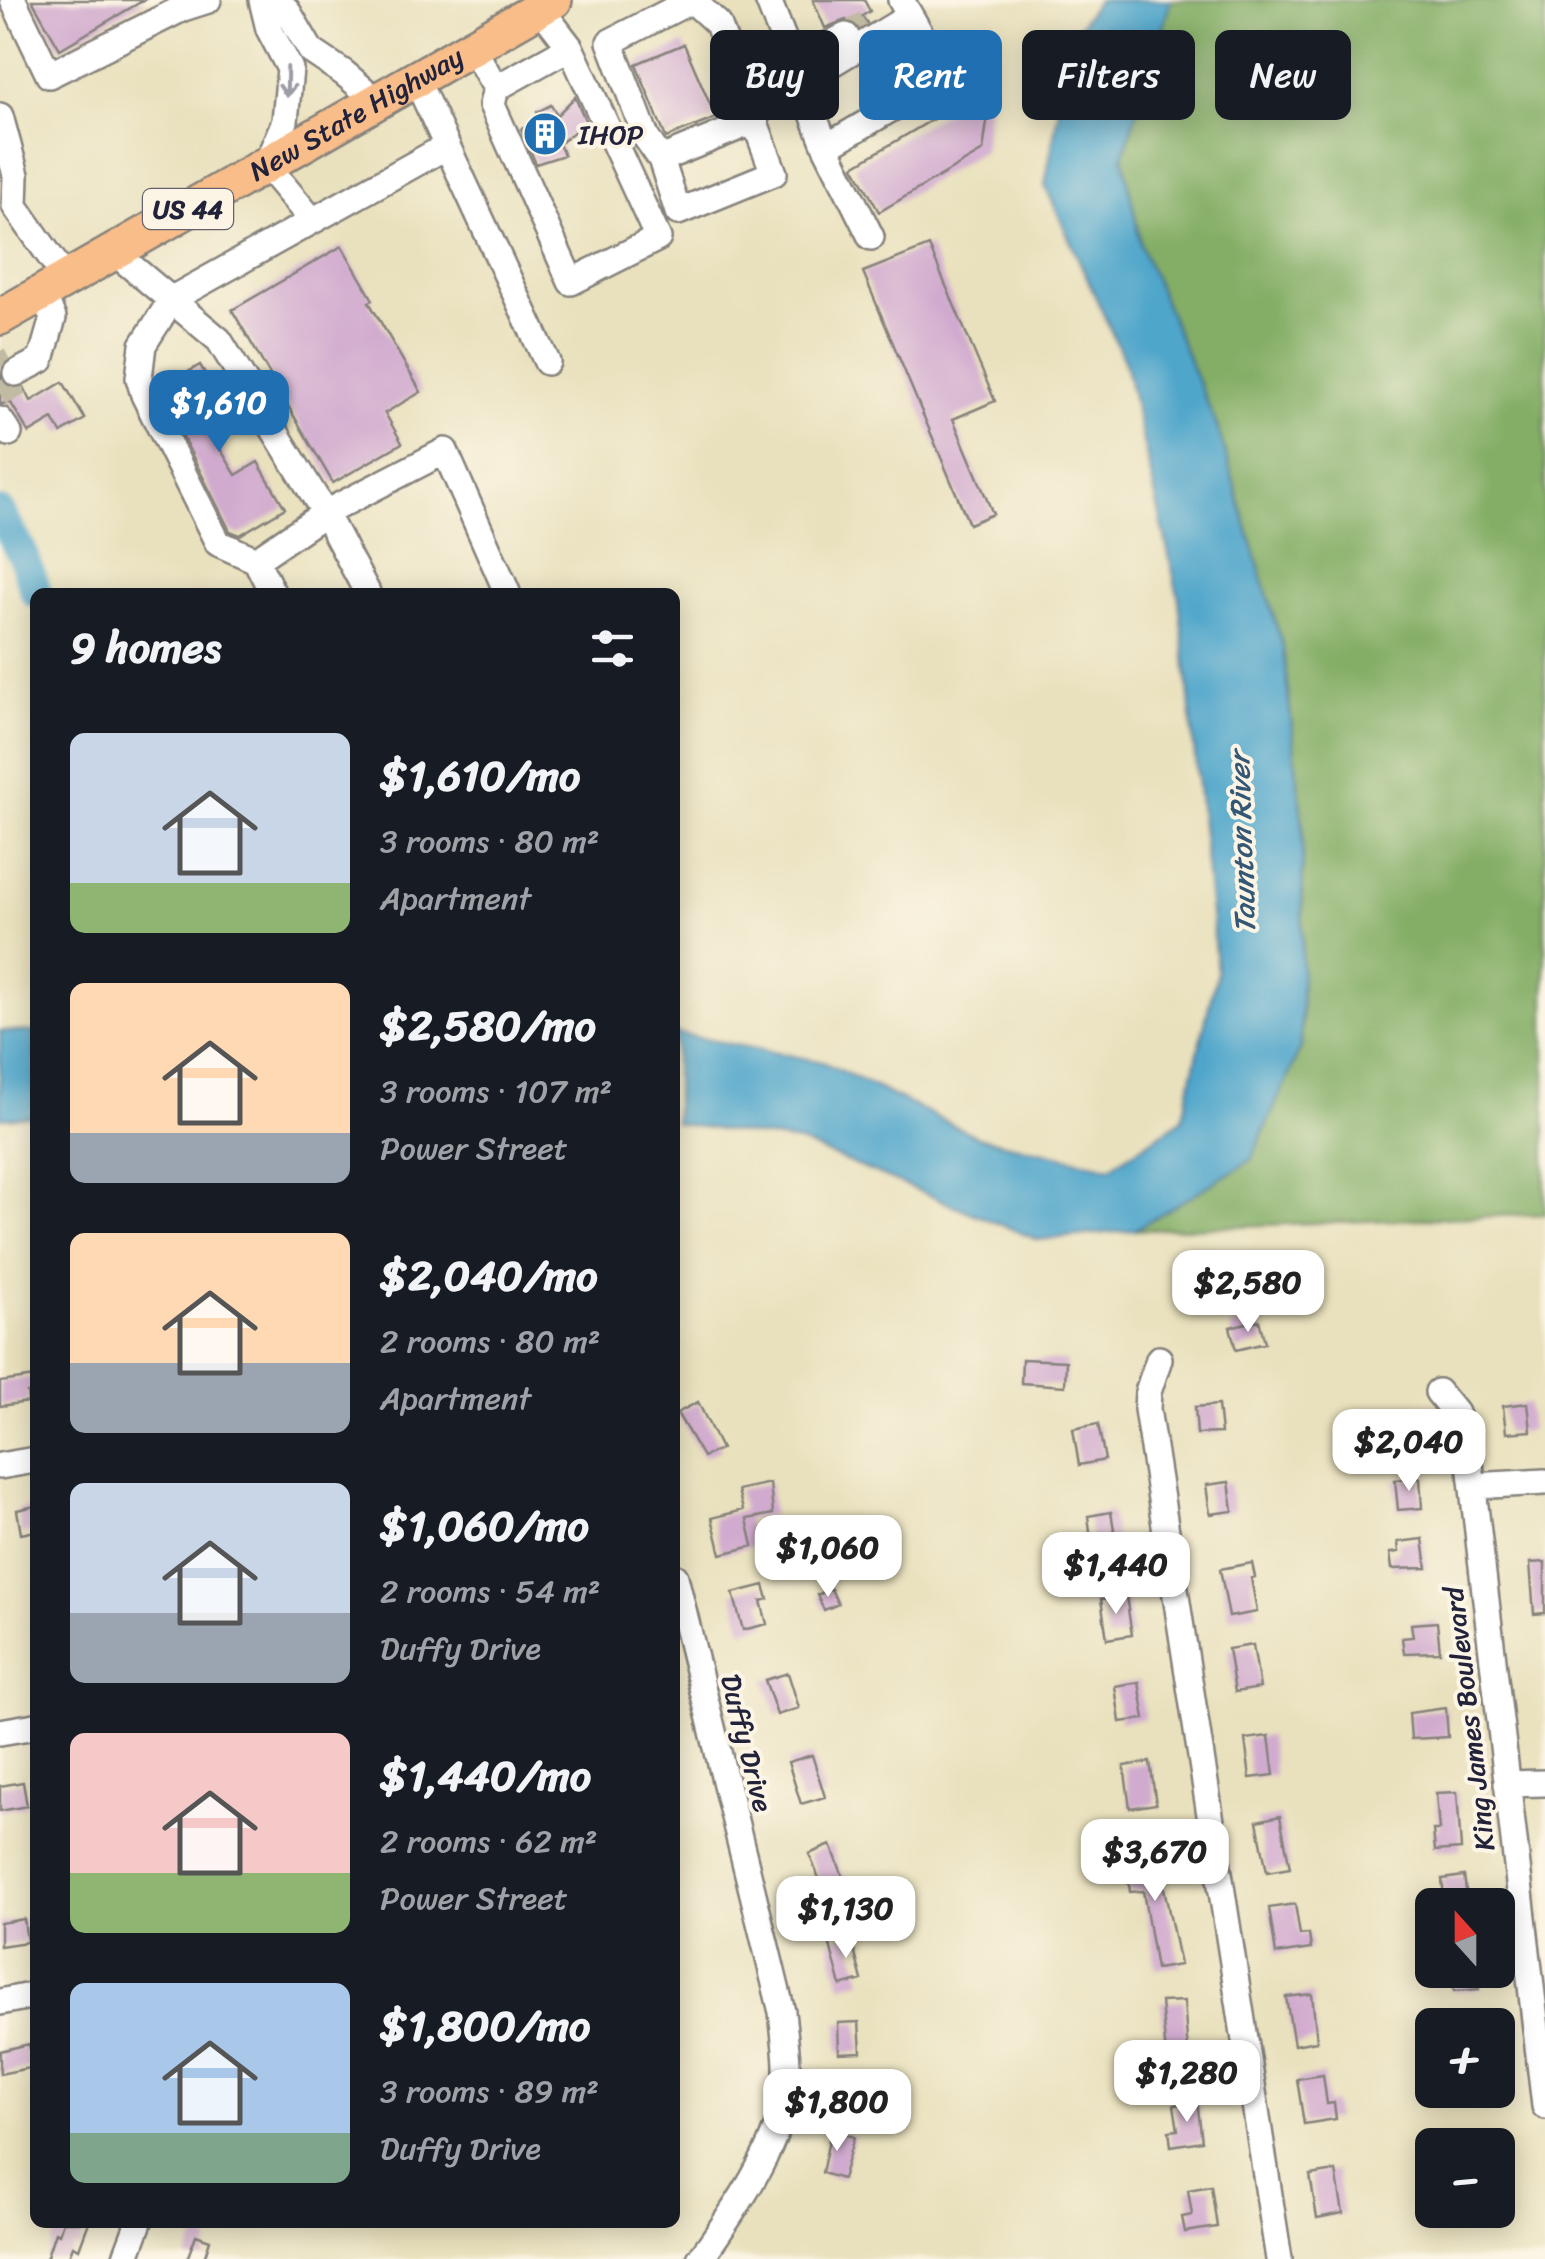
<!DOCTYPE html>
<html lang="en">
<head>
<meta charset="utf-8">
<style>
  :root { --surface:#171b24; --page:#20242c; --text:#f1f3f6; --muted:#9ea1a6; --accent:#1f6fb2 }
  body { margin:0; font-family:Sriracha,sans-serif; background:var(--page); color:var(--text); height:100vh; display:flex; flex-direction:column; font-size:38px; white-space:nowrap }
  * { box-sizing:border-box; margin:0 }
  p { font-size:32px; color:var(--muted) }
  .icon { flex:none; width:55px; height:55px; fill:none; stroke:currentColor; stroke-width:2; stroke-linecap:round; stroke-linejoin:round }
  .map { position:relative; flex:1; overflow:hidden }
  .side { position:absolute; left:30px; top:588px; width:650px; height:1640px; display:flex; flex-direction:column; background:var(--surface); border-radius:15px; box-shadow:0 5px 25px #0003 }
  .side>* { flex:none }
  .guide { position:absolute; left:710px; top:30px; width:685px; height:90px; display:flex; gap:20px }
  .needle { width:65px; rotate:339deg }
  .buttons { position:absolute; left:1415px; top:1888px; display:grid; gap:20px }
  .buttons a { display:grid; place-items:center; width:100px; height:100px; border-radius:15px; background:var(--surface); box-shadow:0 5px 25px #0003; font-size:50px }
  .price { position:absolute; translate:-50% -85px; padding:0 22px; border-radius:20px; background:#fff; color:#222; font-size:32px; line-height:65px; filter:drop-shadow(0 2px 5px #0008) }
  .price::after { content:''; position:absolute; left:50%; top:60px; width:30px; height:22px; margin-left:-15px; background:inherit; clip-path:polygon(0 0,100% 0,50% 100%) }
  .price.on { background:var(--accent); color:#fff }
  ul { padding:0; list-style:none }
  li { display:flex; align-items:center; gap:30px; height:250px; padding:0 40px }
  li span { display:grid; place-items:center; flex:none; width:280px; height:200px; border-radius:15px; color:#555 }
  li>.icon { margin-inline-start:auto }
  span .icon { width:120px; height:120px; fill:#fffc; stroke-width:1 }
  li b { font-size:42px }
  h2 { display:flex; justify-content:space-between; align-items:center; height:120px; padding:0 40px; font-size:42px }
  .tag { padding:0 35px; border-radius:15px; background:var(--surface); box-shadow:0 5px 25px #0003; font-size:35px; line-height:90px }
  .tag.on { background:var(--accent); color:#fff }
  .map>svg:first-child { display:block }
  .forest { fill:#84ae66; stroke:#536850; stroke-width:2.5 }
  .water { fill:#4fa6cb; stroke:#386483; stroke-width:2.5 }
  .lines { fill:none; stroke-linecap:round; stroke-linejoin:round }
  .river { stroke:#4fa6cb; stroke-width:32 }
  .building { fill:#d1abcf }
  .minor-tunnel { stroke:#c1bba3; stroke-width:25; stroke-dasharray:25 12; stroke-linecap:butt }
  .minor-casing { stroke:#86827c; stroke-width:30 }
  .highway-casing { stroke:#86827c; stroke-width:40 }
  .minor { stroke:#fff; stroke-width:25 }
  .highway { stroke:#f8bd89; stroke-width:35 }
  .oneway { stroke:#9c9ca7 }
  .labels { text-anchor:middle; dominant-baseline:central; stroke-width:8; stroke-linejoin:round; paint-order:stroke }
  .shield { fill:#fcf5e5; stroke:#63616e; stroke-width:2.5 }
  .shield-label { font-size:25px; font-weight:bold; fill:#22223b }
  .street-label { font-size:28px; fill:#22223b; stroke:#fcf5e5 }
  .poi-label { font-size:28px; fill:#22223b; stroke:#fcf5e5; text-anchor:start }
  .water-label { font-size:30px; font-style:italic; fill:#345775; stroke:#fcf5e5 }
</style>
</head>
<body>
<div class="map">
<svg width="1545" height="2259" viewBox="0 0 1545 2259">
  <rect width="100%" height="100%" fill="#fcf5e5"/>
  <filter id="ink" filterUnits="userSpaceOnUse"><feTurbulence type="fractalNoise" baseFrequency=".01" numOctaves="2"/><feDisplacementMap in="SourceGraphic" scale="20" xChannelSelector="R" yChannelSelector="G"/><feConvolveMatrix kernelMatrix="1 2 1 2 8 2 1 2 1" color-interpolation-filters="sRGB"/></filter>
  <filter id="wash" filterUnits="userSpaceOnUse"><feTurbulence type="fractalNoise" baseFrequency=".0048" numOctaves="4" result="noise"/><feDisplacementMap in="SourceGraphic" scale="40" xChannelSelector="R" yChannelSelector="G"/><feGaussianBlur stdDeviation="2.25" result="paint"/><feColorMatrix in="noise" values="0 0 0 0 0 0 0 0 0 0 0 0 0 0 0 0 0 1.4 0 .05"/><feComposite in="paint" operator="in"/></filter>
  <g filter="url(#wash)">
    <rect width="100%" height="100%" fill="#e9e1bd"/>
    <path class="forest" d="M1171 0H1545V1214L1134 1230 1251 1160 1301 1047 1303 827 1283 648 1218 429 1141 247 1123 156Z"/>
    <path class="water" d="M1098 0H1171L1123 156 1141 247 1218 429 1283 648 1303 827 1301 1047 1251 1160 1134 1230 1038 1240 799 1142 675 1123V1033L823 1062 978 1137 1110 1167 1182 1120 1217 972 1179 599 1125 362 1045 185 1072 35Z
      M0 1031 35 1032V1116L0 1118Z"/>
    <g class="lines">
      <path class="river" d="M0 513 23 555 36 592"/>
    </g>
    <g id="blocks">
      <path class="building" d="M32 0H144L60 49Z
        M813 0H864L870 11 862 16 867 23 860 28 846 20 825 28Z
        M684 44 716 118 666 138 636 64Z
        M984 89 990 100 983 151 879 212 854 166Z
        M575 97 586 122 559 144 564 155 536 164 521 129 542 122 537 112 551 105 557 115Z
        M342 246 373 300 369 302 421 392 385 413 402 443 333 483 232 310Z
        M929 246 995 401 953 419 993 514 969 524 863 272Z
        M200 365 226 409 204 422 236 475 258 462 285 508 240 535 230 531 159 389Z
        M0 374 8 387H24L31 401 63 382 85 419 61 433 53 419 29 433 11 403 0 404Z
        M1259 1320 1265 1343 1236 1350 1230 1327Z
        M1022 1359 1066 1361 1065 1386 1021 1383Z
        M35 1377V1392L27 1393 28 1402 0 1406V1382Z
        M698 1402 721 1449 703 1457 677 1413Z
        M1528 1403 1531 1431 1506 1433 1503 1406Z
        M1218 1405 1221 1433 1197 1434 1195 1407Z
        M1098 1424 1105 1460 1079 1465 1073 1429Z
        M1420 1478 1422 1508 1398 1510 1395 1480Z
        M1229 1482 1233 1511 1210 1514 1206 1485Z
        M770 1483 773 1514 747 1519 753 1546 721 1554 712 1518 743 1510 738 1490Z
        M35 1506V1531L21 1534 17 1510Z
        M1111 1512 1118 1553 1080 1559 1077 1542 1091 1540 1088 1516Z
        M1423 1539 1427 1568 1392 1569 1390 1553 1399 1552 1398 1542Z
        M1545 1562V1613L1534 1614 1530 1563Z
        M1252 1563 1255 1577 1251 1578 1257 1612 1229 1617 1220 1569Z
        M764 1585 768 1599 761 1601 767 1624 743 1630 733 1593Z
        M831 1589 838 1604 824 1610 817 1595Z
        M1126 1596 1132 1635 1107 1639 1101 1599Z
        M1437 1622 1440 1652 1404 1653 1402 1638 1413 1637 1411 1624Z
        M1253 1645 1260 1688 1235 1692 1228 1649Z
        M788 1673 799 1708 777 1715 765 1680Z
        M1139 1682 1145 1719 1120 1722 1115 1686Z
        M1446 1708 1448 1737 1411 1739 1409 1713Z
        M1269 1736 1274 1775 1250 1778 1245 1739Z
        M812 1755 825 1797 801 1804 788 1762Z
        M1150 1762 1156 1804 1130 1808 1124 1766Z
        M23 1782 27 1806 0 1811V1786Z
        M1457 1792 1461 1849 1435 1851 1433 1830H1439L1436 1793Z
        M1280 1816 1290 1868 1267 1872 1257 1821Z
        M1160 1843 1164 1888 1180 1965 1156 1969 1143 1891 1130 1892 1128 1877 1139 1875 1134 1846Z
        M831 1845 844 1879 823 1888 809 1854Z
        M1464 1876 1468 1905H1445L1442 1879Z
        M1295 1904 1300 1935 1309 1934 1311 1949 1276 1954 1269 1908Z
        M24 1919 27 1942 0 1946V1923Z
        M850 1935 862 1980 841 1986 829 1941Z
        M1452 1970H1477L1479 1989 1454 1991Z
        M1312 1994 1317 2041 1294 2045 1286 1997Z
        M1184 2001 1188 2053 1166 2055 1161 2002Z
        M859 2022 861 2052 839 2053 838 2023Z
        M29 2044 34 2067 0 2074V2051Z
        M1323 2075 1327 2104 1334 2103 1336 2119 1304 2124 1297 2079Z
        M1197 2101 1202 2141 1171 2146 1169 2131 1178 2130 1174 2105Z
        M831 2130 854 2137 842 2179 822 2173Z
        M1336 2171 1343 2213 1317 2218 1310 2175Z
        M1211 2186 1217 2227 1185 2232 1182 2217 1192 2215 1188 2190Z
        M63 2222H89L79 2249 73 2246 68 2259H46L55 2232 59 2234Z
        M196 2235 210 2240 204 2259H187Z"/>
    </g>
  </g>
  <g filter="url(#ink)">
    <use href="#blocks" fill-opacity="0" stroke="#86827c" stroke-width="2.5"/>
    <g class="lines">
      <path class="minor-tunnel" d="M846 36 866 23
        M0 365 10 360
        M0 394 21 383"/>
      <defs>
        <path id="minor" d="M13 0 49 75 183 8 208 0
          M262 0 269 29 290 69 285 121 266 165 312 220
          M276 0 287 10 311 51 344 73 377 101
          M768 0 826 147 871 237
          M472 47 496 88 492 105 571 282 658 238 570 47 540 8
          M793 62 846 36
          M416 79 547 362
          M801 82 910 16
          M496 88 570 47
          M0 116 16 175 15 206 66 279
          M826 147 945 77 901 0
          M661 159 647 139 610 42 692 0 718 24 774 173 678 212 661 159 754 121
          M114 252 219 340 325 513 367 592
          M16 373 41 360 53 318 42 293
          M0 420 9 433
          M256 560 218 543 144 395 139 378 143 345 172 299 447 146
          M272 592 256 560 325 513 445 451 507 592
          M1159 1359 1148 1392 1147 1409 1279 2259
          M1438 1392 1455 1413 1468 1446 1545 2106
          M0 1466 35 1460
          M1473 1486 1545 1482
          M675 1577 782 2012C785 2041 790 2071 785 2099 773 2157 733 2212 700 2259
          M0 1732 35 1726
          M1507 1784 1545 1783
          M0 2002 35 1995
          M125 2259 139 2222"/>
        <g id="highway">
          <path id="s1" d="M0 317 554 0"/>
        </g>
      </defs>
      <use href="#minor" class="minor-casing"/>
      <use href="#highway" class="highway-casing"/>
      <use href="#minor" class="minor"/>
      <use href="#highway" class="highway"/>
    </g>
    <defs><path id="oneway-shaft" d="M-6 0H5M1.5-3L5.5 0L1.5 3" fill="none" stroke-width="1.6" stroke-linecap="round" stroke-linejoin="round" transform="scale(2.5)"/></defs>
    <use class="oneway" href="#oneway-shaft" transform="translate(287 82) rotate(91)"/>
  </g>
  <defs>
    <symbol id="building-disc" viewBox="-11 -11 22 22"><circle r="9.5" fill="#1f6fb2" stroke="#fcf5e5"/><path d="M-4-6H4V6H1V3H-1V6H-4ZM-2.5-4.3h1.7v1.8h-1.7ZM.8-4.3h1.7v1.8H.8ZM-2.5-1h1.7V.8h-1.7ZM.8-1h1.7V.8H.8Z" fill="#fff"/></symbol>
  </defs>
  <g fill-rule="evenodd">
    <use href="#building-disc" x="520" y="109" width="50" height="50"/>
  </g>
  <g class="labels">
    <rect class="shield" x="143" y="189" width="90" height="40" rx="8"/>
    <g class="shield-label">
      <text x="188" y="209">US 44</text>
    </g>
    <g class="street-label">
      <text stroke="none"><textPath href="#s1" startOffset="410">New State Highway</textPath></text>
      <text transform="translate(1469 1719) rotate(-97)">King James Boulevard</text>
      <text transform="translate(747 1743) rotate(76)">Duffy Drive</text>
    </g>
    <g class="poi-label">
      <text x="578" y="134">IHOP</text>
    </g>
    <g class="water-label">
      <text transform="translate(1242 843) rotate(-92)">Taunton River</text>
    </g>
  </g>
</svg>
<div class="buttons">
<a><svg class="needle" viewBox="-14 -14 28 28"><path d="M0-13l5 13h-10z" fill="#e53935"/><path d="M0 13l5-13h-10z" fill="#9ea1a6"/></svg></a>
<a>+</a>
<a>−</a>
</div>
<b class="price on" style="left:219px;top:455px">$1,610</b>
<b class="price" style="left:1248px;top:1335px">$2,580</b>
<b class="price" style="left:1409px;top:1494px">$2,040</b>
<b class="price" style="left:828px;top:1600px">$1,060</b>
<b class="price" style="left:1116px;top:1617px">$1,440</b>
<b class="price" style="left:1155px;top:1904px">$3,670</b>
<b class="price" style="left:846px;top:1961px">$1,130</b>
<b class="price" style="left:1187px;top:2125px">$1,280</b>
<b class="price" style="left:837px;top:2154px">$1,800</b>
<div class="guide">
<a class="tag">Buy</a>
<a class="tag on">Rent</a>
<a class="tag">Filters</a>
<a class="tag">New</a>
</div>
<section class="side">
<h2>9 homes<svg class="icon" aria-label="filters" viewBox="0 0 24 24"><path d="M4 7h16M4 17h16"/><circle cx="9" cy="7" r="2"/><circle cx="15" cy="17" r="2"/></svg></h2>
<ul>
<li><span style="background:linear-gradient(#c9d6e8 75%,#8fb573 0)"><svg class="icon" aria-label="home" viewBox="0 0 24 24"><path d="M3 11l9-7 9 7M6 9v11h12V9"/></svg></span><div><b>$1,610/mo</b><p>3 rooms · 80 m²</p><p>Apartment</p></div></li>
<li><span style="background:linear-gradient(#ffd9b3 75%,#9aa5b1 0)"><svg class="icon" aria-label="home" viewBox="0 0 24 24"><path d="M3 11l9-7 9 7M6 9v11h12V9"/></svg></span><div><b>$2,580/mo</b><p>3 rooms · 107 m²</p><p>Power Street</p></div></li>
<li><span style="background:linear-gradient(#ffd9b3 65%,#9aa5b1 0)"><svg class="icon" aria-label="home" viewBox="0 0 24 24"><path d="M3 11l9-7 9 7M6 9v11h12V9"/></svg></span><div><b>$2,040/mo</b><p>2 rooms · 80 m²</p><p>Apartment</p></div></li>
<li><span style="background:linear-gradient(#c9d6e8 65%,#9aa5b1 0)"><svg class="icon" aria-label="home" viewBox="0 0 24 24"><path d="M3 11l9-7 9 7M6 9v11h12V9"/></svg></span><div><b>$1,060/mo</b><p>2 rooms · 54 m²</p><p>Duffy Drive</p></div></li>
<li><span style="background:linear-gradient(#f6c9c9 70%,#8fb573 0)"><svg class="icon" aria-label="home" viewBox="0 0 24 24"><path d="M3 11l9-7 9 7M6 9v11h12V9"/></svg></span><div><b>$1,440/mo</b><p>2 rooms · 62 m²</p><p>Power Street</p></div></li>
<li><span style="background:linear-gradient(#a9c7e8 75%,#7fa58c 0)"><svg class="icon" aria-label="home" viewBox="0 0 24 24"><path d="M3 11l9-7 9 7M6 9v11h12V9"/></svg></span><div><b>$1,800/mo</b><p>3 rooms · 89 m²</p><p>Duffy Drive</p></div></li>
</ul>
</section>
</div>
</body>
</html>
